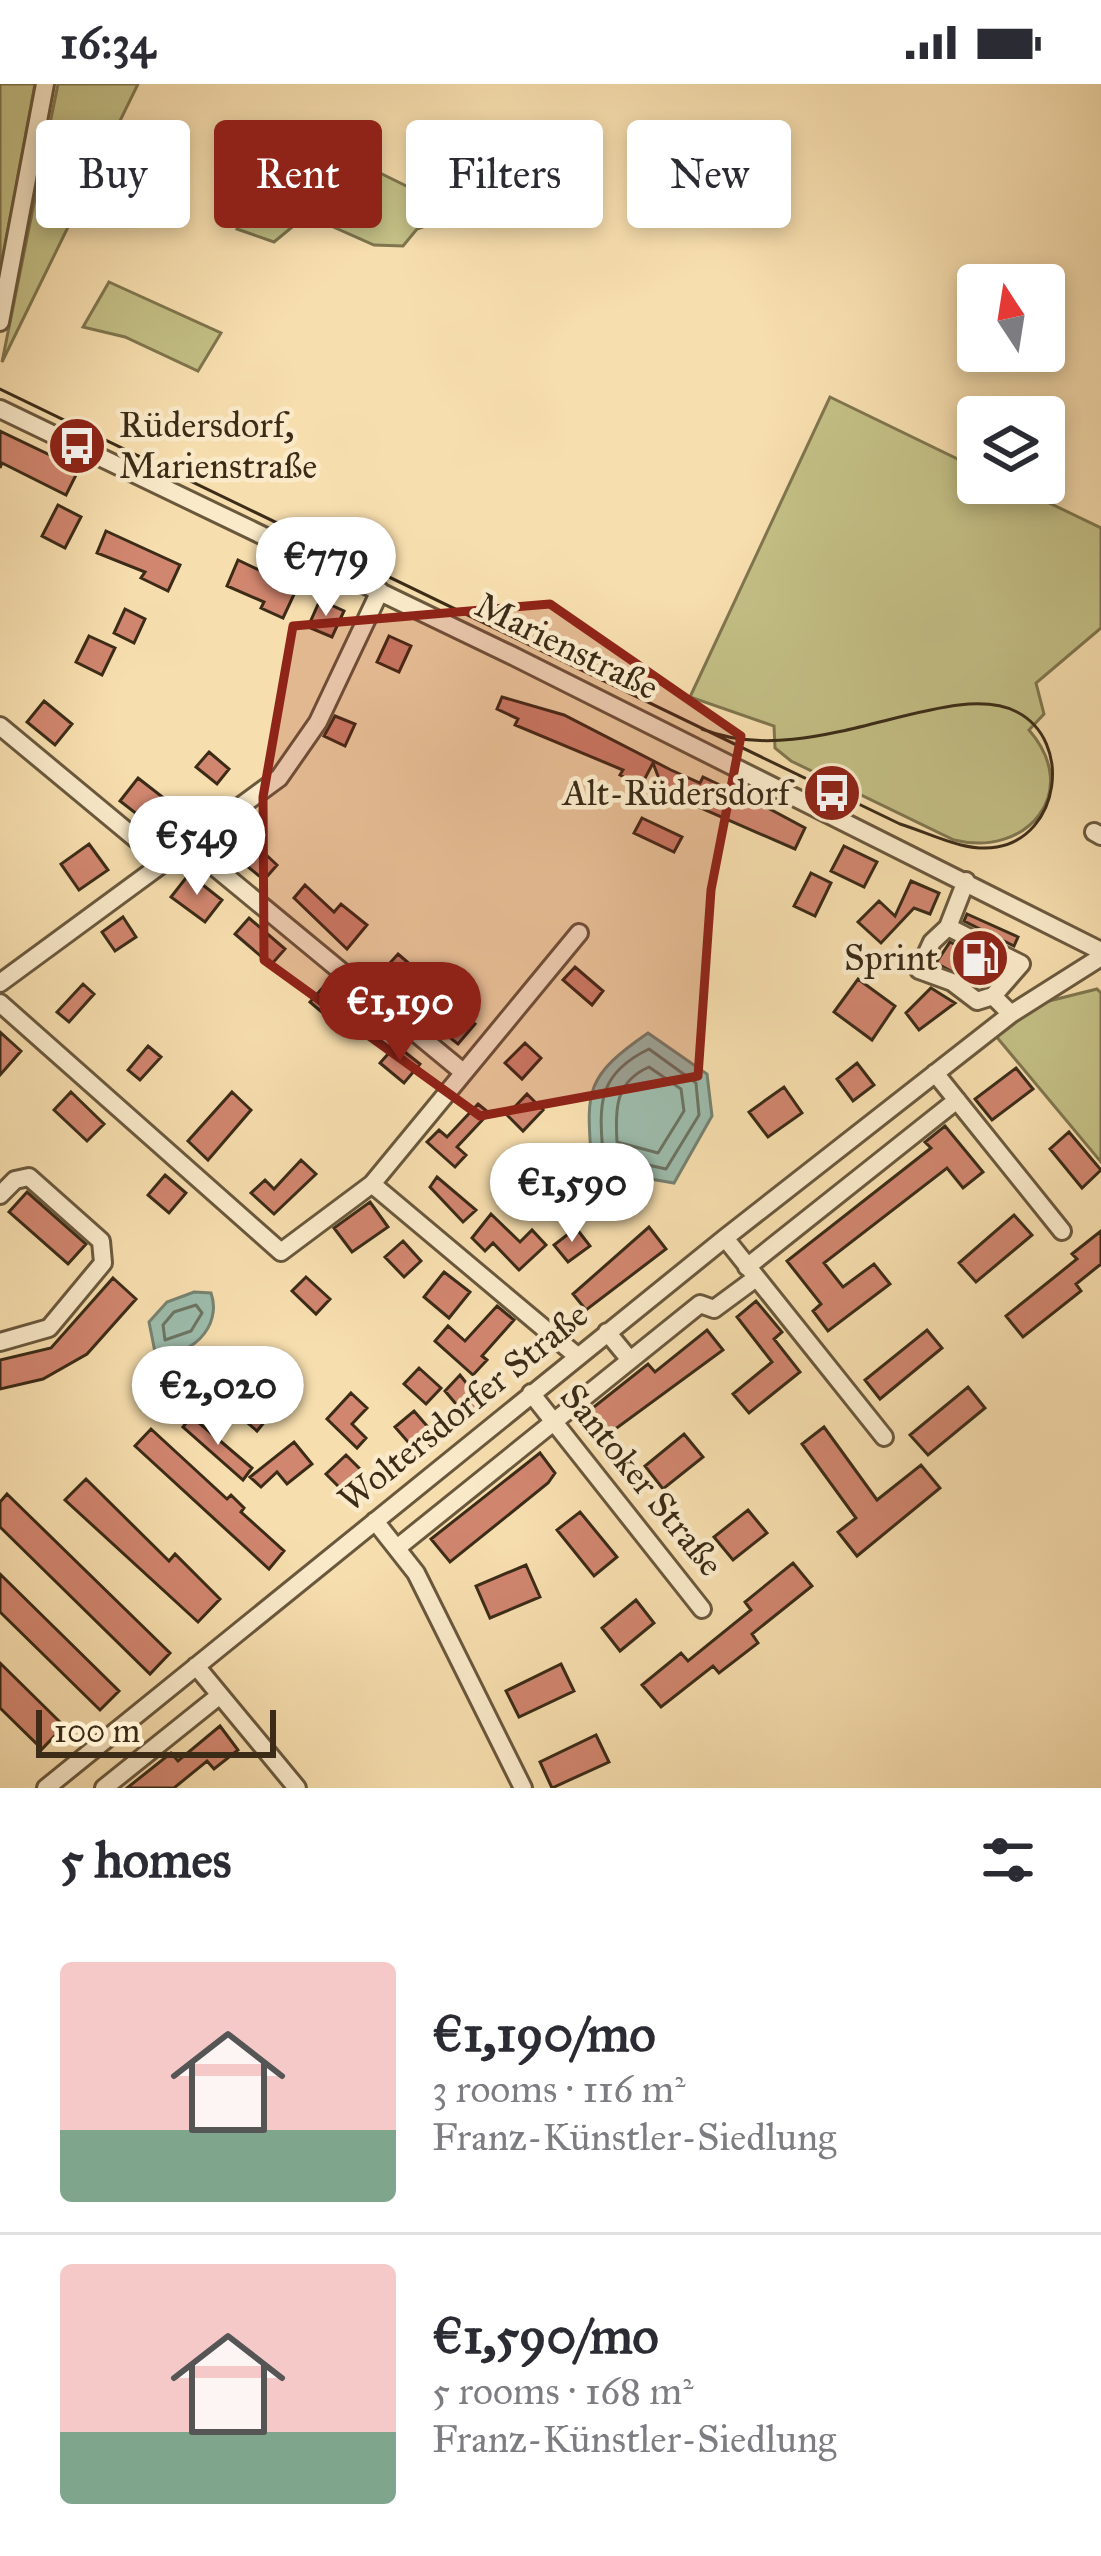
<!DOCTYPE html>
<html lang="en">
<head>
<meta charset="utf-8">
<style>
  :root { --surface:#fff; --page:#f2f2f3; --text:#2b2b33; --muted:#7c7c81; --line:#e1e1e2; --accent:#8f2418 }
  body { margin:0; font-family:"IM FELL Great Primer",serif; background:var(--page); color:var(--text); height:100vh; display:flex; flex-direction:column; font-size:45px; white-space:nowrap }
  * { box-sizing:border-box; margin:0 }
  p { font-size:39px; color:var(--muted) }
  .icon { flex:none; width:66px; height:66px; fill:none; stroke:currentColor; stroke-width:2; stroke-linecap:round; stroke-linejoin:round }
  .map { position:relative; height:1704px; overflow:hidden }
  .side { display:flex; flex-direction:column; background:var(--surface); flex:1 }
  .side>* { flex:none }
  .guide { position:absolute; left:36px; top:36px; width:1029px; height:108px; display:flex; gap:24px }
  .needle { width:78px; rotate:348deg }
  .controls { position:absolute; left:957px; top:180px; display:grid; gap:24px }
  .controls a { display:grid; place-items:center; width:108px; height:108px; border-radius:12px; background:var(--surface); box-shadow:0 6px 18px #0003; font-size:60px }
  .scale { position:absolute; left:36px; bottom:30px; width:240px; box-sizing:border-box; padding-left:12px; border:6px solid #3b2b17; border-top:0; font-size:33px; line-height:42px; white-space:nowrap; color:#3b2b17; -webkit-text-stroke:9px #faeaca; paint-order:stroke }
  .price { position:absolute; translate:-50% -102px; padding:0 27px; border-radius:42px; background:#fff; color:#222; font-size:39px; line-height:78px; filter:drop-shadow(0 3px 6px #0008) }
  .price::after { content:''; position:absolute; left:50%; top:72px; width:36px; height:27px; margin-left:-18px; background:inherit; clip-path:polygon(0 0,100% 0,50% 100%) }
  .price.current { background:var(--accent); color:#fff }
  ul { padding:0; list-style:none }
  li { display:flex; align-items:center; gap:36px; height:300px; padding:0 60px }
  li+li { border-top:3px solid var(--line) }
  li span { display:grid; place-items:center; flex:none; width:336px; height:240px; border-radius:12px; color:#555 }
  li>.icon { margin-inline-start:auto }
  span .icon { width:144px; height:144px; fill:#fffc; stroke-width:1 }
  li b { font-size:51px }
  h2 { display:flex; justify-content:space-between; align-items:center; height:144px; padding:0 60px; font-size:51px }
  .pill { padding:0 42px; border-radius:12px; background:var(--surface); box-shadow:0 6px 18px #0003; font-size:42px; line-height:108px }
  .pill.current { background:var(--accent); color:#fff }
  .status { display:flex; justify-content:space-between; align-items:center; height:84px; padding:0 60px; background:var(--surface); direction:ltr }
  .status svg { height:33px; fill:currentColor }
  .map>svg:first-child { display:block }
  .green { fill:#c3bf85; stroke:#7f754e; stroke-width:3 }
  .water { fill:#9dbcac; stroke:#768270; stroke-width:3 }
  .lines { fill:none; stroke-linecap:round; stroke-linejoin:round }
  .shore { stroke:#6c7462; stroke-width:3 }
  .building { fill:#d1866f; stroke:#3b2b17; stroke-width:3 }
  .minor-casing { stroke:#6a583d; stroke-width:22 }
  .minor { stroke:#faeaca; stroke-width:16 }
  .tram { stroke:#3b2b17; stroke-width:3 }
  .marked { fill:#8f2418; fill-opacity:0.2; stroke:#8f2418; stroke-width:9; stroke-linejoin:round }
  .labels { text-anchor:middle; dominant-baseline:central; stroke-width:9; stroke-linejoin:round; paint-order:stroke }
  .poi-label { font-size:36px; fill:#3b2b17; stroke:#faeaca; text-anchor:end }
  .street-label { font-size:36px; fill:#3b2b17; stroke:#faeaca }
</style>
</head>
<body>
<div class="status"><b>16:34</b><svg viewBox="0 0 49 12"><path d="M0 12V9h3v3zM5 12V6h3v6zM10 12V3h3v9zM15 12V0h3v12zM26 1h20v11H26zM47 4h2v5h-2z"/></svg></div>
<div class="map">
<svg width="1101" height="1704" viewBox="0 0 1101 1704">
  <rect width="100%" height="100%" fill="#f7deae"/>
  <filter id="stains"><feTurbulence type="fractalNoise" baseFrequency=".00167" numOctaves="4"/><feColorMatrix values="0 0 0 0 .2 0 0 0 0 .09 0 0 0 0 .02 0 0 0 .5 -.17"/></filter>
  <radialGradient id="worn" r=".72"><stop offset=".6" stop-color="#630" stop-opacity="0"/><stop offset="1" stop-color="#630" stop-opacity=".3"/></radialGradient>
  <path class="green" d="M0 0H35L0 188Z
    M58 0H138L2 278Z
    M305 52 461 129 417 145 403 162 374 161 329 141 326 92 295 68Z
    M271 69 311 102 302 135 274 158 237 145Z
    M109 198 221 249 198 287 125 253 83 243Z
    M830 313 978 385V399H1008L1101 444V544L1036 599 1044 630 1029 646C1083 708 1027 774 954 756L791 677 775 664 774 642 690 613Z
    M1097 905 1101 909V1078L995 951 1037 920Z"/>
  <path class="water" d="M648 949 707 990 712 1032 674 1099 592 1085C587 1009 581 995 648 949Z
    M194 1208 211 1209C223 1243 189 1276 155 1268L149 1238 167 1218Z"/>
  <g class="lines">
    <path class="shore" d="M649 965 696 999 699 1031 666 1085 603 1071C599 1020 597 990 649 965Z
      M649 983 681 1005 684 1027 658 1069 617 1058C615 1025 615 998 649 983Z
      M196 1221 202 1229 191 1247 165 1256 163 1241 174 1228Z"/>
  </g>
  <path class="building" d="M0 347 79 385 66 411 2 379 0 384Z
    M58 421 81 433 65 464 42 452Z
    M106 447 180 481 168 507 141 494 145 488 97 469Z
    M238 476 297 504 283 534 261 524 264 518 227 502Z
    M320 516 344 527 332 553 308 543Z
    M125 525 145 535 134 559 114 549Z
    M89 552 115 564 102 591 76 578Z
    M389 552 411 562 399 588 377 578Z
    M502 613 564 631 671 686 700 699 703 693 766 723 805 744 795 765 664 708 653 679 641 702 620 691 623 686 515 641 518 635 497 625Z
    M44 617 72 640 55 661 27 638Z
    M335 632 355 640 345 662 324 652Z
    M209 668 229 685 217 700 196 683Z
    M138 694 165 715 147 738 120 717Z
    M642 734 682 753 674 768 634 749Z
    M89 760 108 786 79 806 61 780Z
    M844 762 877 778 864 803 831 787Z
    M261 766 277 781 264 796 247 782Z
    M811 789 831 799 815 832 794 822Z
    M189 790 222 816 205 838 171 813Z
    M911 797 939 809 930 830 914 824 881 859 858 838 879 817 895 832Z
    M305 801 334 828 341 820 367 841 347 865 294 814Z
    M967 830 1018 853 1014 862 964 837Z
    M123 833 136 853 115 867 102 848Z
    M249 834 285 865 271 881 235 850Z
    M950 858 1001 884 997 888 987 883 979 902 936 879Z
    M398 870 419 888 402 909 380 890Z
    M575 883 603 907 592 921 563 896Z
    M858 895 895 922 872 956 834 928Z
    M83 900 94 910 69 938 57 928Z
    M326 900 353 922 337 941 310 918Z
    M931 904 955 919 919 946 906 929Z
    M451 921 475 940 458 960 435 942Z
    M0 948 21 967 0 991Z
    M525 959 541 974 522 995 505 979Z
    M396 961 420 980 404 999 380 979Z
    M148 962 161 973 140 996 128 986Z
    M857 979 874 1001 853 1017 837 995Z
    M1016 984 1033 1005 992 1036 975 1015Z
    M784 1003 802 1029 768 1053 749 1028Z
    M71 1008 104 1040 87 1057 54 1026Z
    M232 1008 251 1026 208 1076 188 1057Z
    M527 1010 543 1026 523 1047 507 1031Z
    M478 1020 489 1029 457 1063 466 1071 455 1083 427 1058 439 1046 447 1053Z
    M945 1042 983 1088 963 1104 947 1084 824 1179 843 1203 874 1180 890 1200 828 1247 813 1227 821 1220 787 1177 931 1064 925 1058Z
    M1069 1048 1101 1086 1082 1104 1050 1065Z
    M301 1076 316 1090 274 1130 251 1109 265 1096 274 1105Z
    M165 1091 186 1109 169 1129 148 1111Z
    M437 1093 476 1126 463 1138 430 1103Z
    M27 1108 86 1160 68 1180 9 1128Z
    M370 1118 388 1143 352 1168 334 1144Z
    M491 1130 520 1158 532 1146 546 1161 519 1186 493 1159 485 1167 472 1154Z
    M1014 1131 1032 1151 976 1198 959 1179Z
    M649 1143 666 1165 586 1226 573 1210Z
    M576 1144 590 1162 568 1178 554 1161Z
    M1101 1147V1180L1076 1200 1081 1207 1023 1253 1006 1232 1077 1175 1072 1170Z
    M403 1157 421 1177 404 1193 385 1173Z
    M444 1188 470 1208 449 1234 424 1213Z
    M306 1193 330 1215 316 1230 292 1207Z
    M113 1194 136 1215 87 1270 43 1295 0 1305V1276L51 1264Z
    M756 1217 782 1248 774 1255 800 1288 749 1329 733 1310 772 1278 737 1233Z
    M497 1222 514 1236 482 1272 487 1276 473 1291 435 1257 448 1242 465 1257Z
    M707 1246 723 1266 599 1357 580 1334 648 1280 655 1288Z
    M927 1246 942 1264 880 1315 865 1296Z
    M419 1284 441 1304 426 1320 404 1300Z
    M460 1291 482 1319 466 1332 445 1307Z
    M258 1302 279 1320 257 1347 235 1328Z
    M968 1303 985 1324 928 1371 910 1351Z
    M351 1309 367 1324 352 1340 366 1354 357 1364 327 1335Z
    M414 1327 434 1350 415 1366 395 1343Z
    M191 1332 252 1384 243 1396 183 1343Z
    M824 1343 877 1416 921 1381 940 1404 857 1472 838 1448 856 1434 802 1360Z
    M151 1345 227 1415 231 1411 244 1424 241 1428 284 1467 269 1485 135 1362Z
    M684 1350 703 1373 663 1405 645 1382Z
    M294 1358 312 1380 287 1400 277 1388 261 1403 250 1393Z
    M540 1369 555 1389 548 1399 450 1478 431 1455Z
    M346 1371 364 1389 344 1408 326 1390Z
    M86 1395 169 1477 175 1470 220 1515 198 1538 65 1416Z
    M7 1410 170 1569 150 1590 0 1443V1418Z
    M748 1426 767 1449 733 1476 714 1453Z
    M580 1428 617 1473 594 1492 557 1446Z
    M793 1479 812 1502 752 1550 758 1559 719 1589 713 1582 661 1623 642 1601 681 1569 688 1577 751 1526 745 1518Z
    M526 1481 540 1513 490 1534 476 1502Z
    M0 1490 119 1607 100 1626 0 1528Z
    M636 1516 654 1539 620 1567 602 1544Z
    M0 1579 64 1642 42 1665 0 1624Z
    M561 1580 574 1607 519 1633 506 1607Z
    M220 1642 238 1666 214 1685 207 1677 174 1704H127L171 1669 178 1677Z
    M596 1651 609 1678 552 1704 540 1678Z"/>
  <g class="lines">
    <defs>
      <path id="minor" d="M0 238 45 0
        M0 325 511 571 1101 867
        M0 642 147 764 157 779
        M1094 748 1101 752
        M187 760 463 988
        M966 797 948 843 1021 880 993 912 1011 930
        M948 843 932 858 919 886 952 898 977 917 993 912
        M0 899 279 694 318 638 380 507
        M0 919 281 1168 372 1100 579 849
        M935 989 1062 1147
        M372 1100 577 1272
        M0 1111 15 1096 29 1093 101 1157 103 1179 49 1244 0 1258
        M725 1154 884 1353
        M747 1183 957 1016
        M607 1248 630 1276
        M531 1309 702 1525
        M375 1437 416 1489 523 1704
        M397 1464 700 1220 714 1225 756 1194
        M196 1582 297 1704
        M46 1704 725 1154 1011 930 1101 873
        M104 1704 220 1611"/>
    </defs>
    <use href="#minor" class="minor-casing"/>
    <use href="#minor" class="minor"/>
    <path class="tram" d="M0 305 900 740C930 749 965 769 997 763 1060 752 1073 657 1017 628 948 592 809 689 702 645"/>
  </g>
  <path class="marked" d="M550 520 741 652 711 806 698 992 480 1032 264 876 263 713 293 542Z"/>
  <defs>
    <symbol id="bus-disc" viewBox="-11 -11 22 22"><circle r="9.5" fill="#8f2418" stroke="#faeaca"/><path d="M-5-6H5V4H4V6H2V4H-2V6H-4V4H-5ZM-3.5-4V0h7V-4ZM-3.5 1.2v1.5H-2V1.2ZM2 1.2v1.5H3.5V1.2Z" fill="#fff"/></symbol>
    <symbol id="fuel-disc" viewBox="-11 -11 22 22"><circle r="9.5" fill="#8f2418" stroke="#faeaca"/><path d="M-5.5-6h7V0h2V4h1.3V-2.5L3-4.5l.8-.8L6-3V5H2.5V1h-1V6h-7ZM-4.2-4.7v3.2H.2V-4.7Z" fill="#fff"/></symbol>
  </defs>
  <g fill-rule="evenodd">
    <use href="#bus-disc" x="44" y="329" width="66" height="66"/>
    <use href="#bus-disc" x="799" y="676" width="66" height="66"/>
    <use href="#fuel-disc" x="947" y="841" width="66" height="66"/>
  </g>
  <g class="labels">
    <g class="poi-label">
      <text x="119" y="341" text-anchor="start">Rüdersdorf,<tspan x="119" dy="41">Marienstraße</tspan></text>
      <text x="790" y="709">Alt-Rüdersdorf</text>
      <text x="938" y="874">Sprint</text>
    </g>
    <g class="street-label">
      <text transform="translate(567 562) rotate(26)">Marienstraße</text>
      <text transform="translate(463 1323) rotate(-39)">Woltersdorfer Straße</text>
      <text transform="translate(642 1396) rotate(51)">Santoker Straße</text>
    </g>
  </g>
  <rect width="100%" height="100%" filter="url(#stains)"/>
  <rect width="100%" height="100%" fill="url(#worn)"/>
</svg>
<div class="controls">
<a><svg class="needle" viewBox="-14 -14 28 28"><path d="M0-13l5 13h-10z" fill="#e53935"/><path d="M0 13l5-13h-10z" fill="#7c7c81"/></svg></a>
<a><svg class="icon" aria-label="layers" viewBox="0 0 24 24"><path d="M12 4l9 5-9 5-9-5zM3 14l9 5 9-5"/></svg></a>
</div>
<div class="scale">100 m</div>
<b class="price" style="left:326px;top:535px">€779</b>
<b class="price" style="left:197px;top:814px">€549</b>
<b class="price current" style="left:400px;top:980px">€1,190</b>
<b class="price" style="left:572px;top:1161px">€1,590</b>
<b class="price" style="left:218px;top:1364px">€2,020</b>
<div class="guide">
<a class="pill">Buy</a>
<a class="pill current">Rent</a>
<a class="pill">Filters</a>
<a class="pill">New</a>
</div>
</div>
<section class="side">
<h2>5 homes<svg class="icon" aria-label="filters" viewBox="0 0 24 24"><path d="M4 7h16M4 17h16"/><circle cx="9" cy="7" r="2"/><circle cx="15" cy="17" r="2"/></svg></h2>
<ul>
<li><span style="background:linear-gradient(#f6c9c9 70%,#7fa58c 0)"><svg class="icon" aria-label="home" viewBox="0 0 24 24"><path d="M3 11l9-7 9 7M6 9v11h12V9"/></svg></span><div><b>€1,190/mo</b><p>3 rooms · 116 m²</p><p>Franz-Künstler-Siedlung</p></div></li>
<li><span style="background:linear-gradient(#f6c9c9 70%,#7fa58c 0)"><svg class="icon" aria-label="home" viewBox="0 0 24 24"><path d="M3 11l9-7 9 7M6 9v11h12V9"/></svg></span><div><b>€1,590/mo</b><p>5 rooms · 168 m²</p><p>Franz-Künstler-Siedlung</p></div></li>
</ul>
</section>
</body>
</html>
